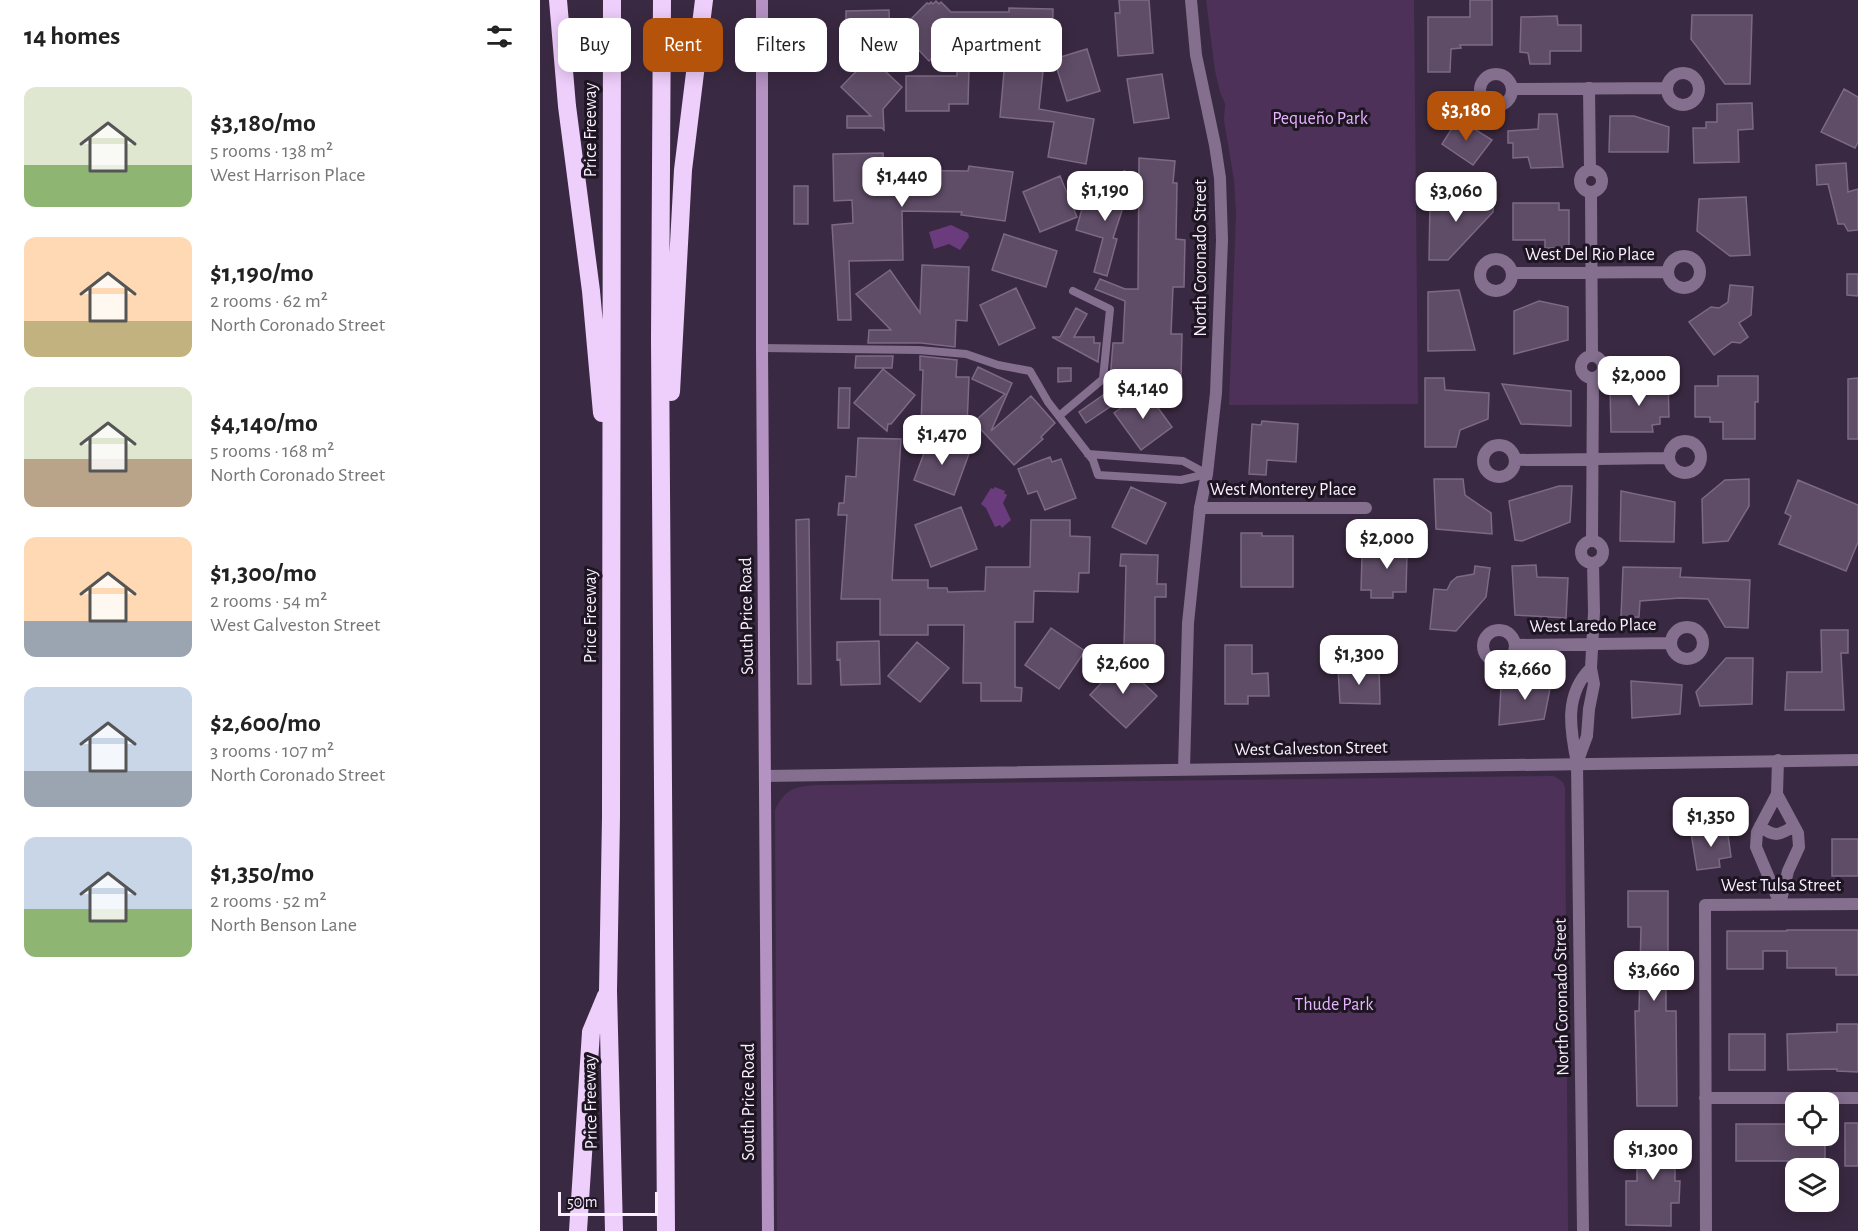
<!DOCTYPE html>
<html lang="en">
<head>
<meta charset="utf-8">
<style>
  :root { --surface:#fff; --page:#f2f2f2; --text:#222; --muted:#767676; --accent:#b45309 }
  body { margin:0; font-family:"Alegreya Sans",sans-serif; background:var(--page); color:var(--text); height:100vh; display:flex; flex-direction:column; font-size:22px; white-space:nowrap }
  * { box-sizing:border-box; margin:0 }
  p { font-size:20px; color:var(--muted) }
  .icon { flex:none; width:33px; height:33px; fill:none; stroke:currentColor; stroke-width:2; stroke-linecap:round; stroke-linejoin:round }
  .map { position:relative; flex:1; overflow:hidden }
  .sheet { display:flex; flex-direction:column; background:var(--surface); width:540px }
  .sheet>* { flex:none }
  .hud { position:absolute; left:18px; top:18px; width:570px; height:54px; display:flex; gap:12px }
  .controls { position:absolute; left:1245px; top:1092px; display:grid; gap:12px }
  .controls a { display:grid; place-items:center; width:54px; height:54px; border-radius:12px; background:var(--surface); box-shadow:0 3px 15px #0003; font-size:30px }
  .scale { position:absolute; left:18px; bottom:15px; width:100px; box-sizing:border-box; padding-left:6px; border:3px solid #faefff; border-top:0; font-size:16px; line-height:21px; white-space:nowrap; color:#faefff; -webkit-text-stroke:4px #1d1521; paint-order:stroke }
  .price { position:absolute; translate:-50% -51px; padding:0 14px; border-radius:12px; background:#fff; color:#222; font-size:20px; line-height:39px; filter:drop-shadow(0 2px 3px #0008) }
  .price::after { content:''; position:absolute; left:50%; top:36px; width:18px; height:14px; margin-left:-9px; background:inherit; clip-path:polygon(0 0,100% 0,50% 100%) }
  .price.current { background:var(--accent); color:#fff }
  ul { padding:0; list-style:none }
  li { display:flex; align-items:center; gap:18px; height:150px; padding:0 24px }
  li span { display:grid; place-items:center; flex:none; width:168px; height:120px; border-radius:12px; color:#555 }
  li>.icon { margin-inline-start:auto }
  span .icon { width:72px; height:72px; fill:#fffc; stroke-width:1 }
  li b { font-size:26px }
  h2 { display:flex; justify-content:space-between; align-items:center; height:72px; padding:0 24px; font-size:26px }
  .tag { padding:0 21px; border-radius:12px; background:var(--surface); box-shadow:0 3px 15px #0003; font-size:21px; line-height:54px }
  .tag.current { background:var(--accent); color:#fff }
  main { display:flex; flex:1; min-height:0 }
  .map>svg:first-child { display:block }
  .green { fill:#4d3159 }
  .water { fill:#6b3c7d }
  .building { fill:#5f4c67; stroke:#7d6985; stroke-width:1.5 }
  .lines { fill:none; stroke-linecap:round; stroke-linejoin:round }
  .service { stroke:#846f8e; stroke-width:8 }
  .minor { stroke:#846f8e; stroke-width:12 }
  .tertiary { stroke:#846f8e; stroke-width:12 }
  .secondary { stroke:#b492c2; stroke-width:12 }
  .motorway { stroke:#eecefb; stroke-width:18 }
  .labels { text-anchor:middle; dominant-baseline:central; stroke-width:6; stroke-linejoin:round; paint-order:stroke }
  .park-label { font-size:18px; fill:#e8b4fe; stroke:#1d1521 }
  .street-label { font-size:18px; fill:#faefff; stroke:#1d1521 }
</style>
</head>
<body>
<main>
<section class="sheet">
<h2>14 homes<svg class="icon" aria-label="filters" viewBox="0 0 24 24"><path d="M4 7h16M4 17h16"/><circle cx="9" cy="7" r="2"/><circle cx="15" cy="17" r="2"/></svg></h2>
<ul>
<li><span style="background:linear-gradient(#dfe7d0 65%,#8fb573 0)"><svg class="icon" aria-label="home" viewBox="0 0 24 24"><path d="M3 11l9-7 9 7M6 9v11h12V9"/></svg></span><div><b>$3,180/mo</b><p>5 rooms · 138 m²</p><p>West Harrison Place</p></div></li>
<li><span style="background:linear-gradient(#ffd9b3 70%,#c2b280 0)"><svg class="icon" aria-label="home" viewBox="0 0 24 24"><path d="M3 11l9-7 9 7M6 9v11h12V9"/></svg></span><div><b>$1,190/mo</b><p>2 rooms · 62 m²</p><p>North Coronado Street</p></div></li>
<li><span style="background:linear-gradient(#dfe7d0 60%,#b9a48a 0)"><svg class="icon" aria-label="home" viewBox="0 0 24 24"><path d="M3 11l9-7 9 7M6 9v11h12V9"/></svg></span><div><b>$4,140/mo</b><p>5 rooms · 168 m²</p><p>North Coronado Street</p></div></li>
<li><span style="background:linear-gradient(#ffd9b3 70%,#9aa5b1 0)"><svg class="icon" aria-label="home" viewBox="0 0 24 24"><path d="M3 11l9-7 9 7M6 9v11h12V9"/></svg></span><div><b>$1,300/mo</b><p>2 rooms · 54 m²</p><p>West Galveston Street</p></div></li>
<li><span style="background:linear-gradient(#c9d6e8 70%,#9aa5b1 0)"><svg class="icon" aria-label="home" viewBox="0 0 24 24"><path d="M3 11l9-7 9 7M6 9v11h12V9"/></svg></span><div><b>$2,600/mo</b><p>3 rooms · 107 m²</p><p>North Coronado Street</p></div></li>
<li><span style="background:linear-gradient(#c9d6e8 60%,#8fb573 0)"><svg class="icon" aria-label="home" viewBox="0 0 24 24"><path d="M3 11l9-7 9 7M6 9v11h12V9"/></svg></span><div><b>$1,350/mo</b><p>2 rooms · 52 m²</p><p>North Benson Lane</p></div></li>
</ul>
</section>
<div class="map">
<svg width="1318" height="1231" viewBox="0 0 1318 1231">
  <rect width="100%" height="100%" fill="#3a2942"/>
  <path class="green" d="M666 0H874L878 404 689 405 696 213 694 180 684 120 685 104 680 92 675 71Z
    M1014 776 1023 782 1025 788 1028 1231H237L235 810C245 790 252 787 275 785Z"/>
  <path class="water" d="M411 225 428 233 429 237 420 250 409 244 394 249 389 232Z
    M455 487 465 491 464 493 467 495 463 503 471 520 462 528 460 525 455 527 446 508 441 504 451 488 453 489Z"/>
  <path class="building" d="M579 0H609L613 53 578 56 575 13H580Z
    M930 0H952V45H920L921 48 911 49 910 72H888V17H930Z
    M396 1 399 4 401 2 411 12H469V8L513 9 512 45H510L507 34 499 109 554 119 546 164 508 157 514 122 460 117 466 49 446 48 447 39 418 38 419 33 389 61 360 30 387 3 389 4 391 2 393 4Z
    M349 10 350 46H306V11Z
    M1152 15H1212L1210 84H1185L1151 39Z
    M1017 16 1018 25H1041V51H1010V64H990L988 53 980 52 981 17Z
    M547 49 560 91 527 101 514 59Z
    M330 57 362 87 343 109 344 130 342 128H307V116H331L301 87Z
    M417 67 429 68 428 104H409V111H366V76H417Z
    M622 74 629 118 594 123 587 79Z
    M1304 89 1318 97V142L1315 148 1281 132Z
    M1212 103 1213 129 1198 130 1199 162 1154 163 1153 128H1166V122H1177V104Z
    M999 114H1017L1023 167 991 168 988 157 973 158V143H968V131L998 129Z
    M1070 116H1094L1129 127 1128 152H1069Z
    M918 119 952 140 933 165 902 144Z
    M343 153 344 170 428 171 429 166 473 172 465 221 421 215 422 212 362 211 363 260 309 261 311 320H298L292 225 313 223 312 200 294 201 293 154Z
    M599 158 635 161 633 183H637L636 239 645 240 644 287H633L631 334H642L641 380H570L573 343H583L585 301 555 289 560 279 585 289H598Z
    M1306 163 1308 192 1318 189V230L1308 231 1304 224H1298L1288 184 1277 185 1276 165Z
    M584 171 594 174 573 238 577 239 567 276 554 272 563 238 536 230 546 195 573 203Z
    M520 176 537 217 500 232 483 192Z
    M254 186H268V224H254Z
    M931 196H954L953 212 908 260H889L890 202Z
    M1206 197 1210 255 1190 256 1157 231 1159 199Z
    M973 203H1019V210H1029V248H1005V240H973Z
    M464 234 517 251 506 287 452 270Z
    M382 265 429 267 427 321 416 320 415 347 381 343H328L329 330H351L316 294 350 270 380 313Z
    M1307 274H1318V296L1307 295Z
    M1190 285 1213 287 1211 315 1199 323 1208 337 1200 343 1192 342 1174 355 1149 322 1171 307 1179 308 1188 302Z
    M476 288 495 328 459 345 440 305Z
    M919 290 935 350 888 351V292Z
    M999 301 1028 307V340L974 354V311Z
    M536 308 547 314 534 337H554V343H560L558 362 512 337H520Z
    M316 356H353L352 368H315Z
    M380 356 417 360 416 377H429L427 426 381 425 383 370H380Z
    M438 367 472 383 451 431 491 396 515 423 501 437 503 439 474 465 434 422 465 394 432 379Z
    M518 368H531V381L518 382Z
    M343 369 375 395 351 424H348L347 431 314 403Z
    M1178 376H1218V402H1215V439H1183V422H1170V417H1155V386H1178Z
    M1110 377H1128L1129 417H1120V424L1112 425 1113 432H1071L1070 388 1110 387Z
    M885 378H904L905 390 949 393 948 419 920 430 916 447H885Z
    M1318 378V439H1308V379Z
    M962 384 1031 391V426L981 424Z
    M299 388H310L309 428H298Z
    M605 390 632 427 601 450 574 413Z
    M569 391 577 402 546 423 539 412Z
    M722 421 758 424 756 462 727 460 726 475 709 474 712 424 721 425Z
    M390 437 430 451 414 495 374 480Z
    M318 438 361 439 352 580H388V588H407L408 592 445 591 446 567H490L491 520H530V536L550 537 549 573H539L538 592 494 591 493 622H475V687L482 688 481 701H441V683H423L424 625H388V635H340V599H301L307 515H298L299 503H304L306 476 316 477Z
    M510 457 512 462 521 459 536 498 505 510 497 491 488 494 478 469Z
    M894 479H923L925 495 951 513 952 534 896 529Z
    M1209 479V506L1188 541 1163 543 1162 499 1185 480Z
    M1258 480 1318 505V542L1306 571 1239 544 1251 516 1245 513Z
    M1019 486H1032L1030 522 982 541 975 540 969 501Z
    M591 487 626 503 606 544 572 527Z
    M1081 491 1135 502 1134 542 1080 541Z
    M421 507 437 549 391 567 375 525Z
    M269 519 271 684H258L256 520Z
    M701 533H722V536H753V587H701Z
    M852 537 871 538V555H867L866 592H853V598H831V590H821L822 556H846V547H852Z
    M581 554 618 555 617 584H626V597H615V648H584L586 566H580Z
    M996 565 997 577 1028 578 1026 618 975 615 972 566Z
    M935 566 950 568 946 597 916 631 890 629 894 589 907 590 911 582 917 577 934 574Z
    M1083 567 1141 568 1140 577 1210 580 1208 628 1185 627 1168 599 1140 598 1100 601 1099 617H1081Z
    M511 628 545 651 519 689 485 665Z
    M1281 630H1308V653H1301L1304 710H1245L1247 672H1282Z
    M339 641 340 684 301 685 300 659 297 660V642Z
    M377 642 409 668 380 702 348 676Z
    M685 645H712V674L728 673 729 696H708V704H685Z
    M1186 658H1213L1212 704 1160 706 1156 692Z
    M581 662 617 696 586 728 550 695Z
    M798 669H839L840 704 800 703Z
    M991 673 1013 674 1004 719 959 725 961 686 990 687Z
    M1091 681 1142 685 1140 714 1092 718Z
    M1187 828 1191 857 1179 859 1180 867 1157 870 1151 833Z
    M1292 839H1318V876H1292Z
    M1088 891H1128V959H1133V981H1126V1011H1136L1137 1106H1097L1095 1011H1099L1101 927H1088Z
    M1247 930H1318V975H1296V968H1247V951H1223V969H1187V931H1247Z
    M1297 1024H1318V1072L1297 1071V1069L1248 1070 1247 1034 1297 1032Z
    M1189 1034H1225V1070H1189Z
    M1305 1123H1318V1166H1305Z
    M1196 1124H1256V1136H1285V1165H1248V1161H1196Z
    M1097 1131H1135V1181H1140L1139 1203H1131V1226L1086 1225V1181H1097Z"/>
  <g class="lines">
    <path class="service" d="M222 348 379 350 426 354 458 365 490 371 508 402 553 460 558 475 641 480 667 474
      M519 416 563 379 570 309 533 291
      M548 454 643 461 667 474"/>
    <path class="minor" d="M1127 89a16 16 0 1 1 32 0a16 16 0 1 1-32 0Z
      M940 90a16 16 0 1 1 32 0a16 16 0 1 1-32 0Z
      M1049 88 1050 170
      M972 89 1126 88
      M1040 181a11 11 0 1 1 22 0a11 11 0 1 1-22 0Z
      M1051 193 1052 356
      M1128 272a16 16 0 1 1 32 0a16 16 0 1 1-32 0Z
      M940 275a16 16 0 1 1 32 0a16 16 0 1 1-32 0Z
      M972 273 1128 272
      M1041 367a11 11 0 1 1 22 0a11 11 0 1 1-22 0Z
      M1129 457a16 16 0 1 1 32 0a16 16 0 1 1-32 0Z
      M943 461a16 16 0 1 1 32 0a16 16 0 1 1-32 0Z
      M975 460 1129 458
      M660 508H826
      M1052 540 1053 378
      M1041 552a11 11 0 1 1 22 0a11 11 0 1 1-22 0Z
      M1131 643a16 16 0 1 1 32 0a16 16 0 1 1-32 0Z
      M943 646a16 16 0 1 1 32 0a16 16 0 1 1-32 0Z
      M975 645 1131 643
      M1037 763 1047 736 1049 709 1054 684 1051 668 1054 612 1053 563
      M1237 794 1258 833 1259 847 1248 871 1240 904 1216 847 1217 832 1237 794 1238 760
      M1220 826C1234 838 1240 835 1254 826
      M1165 1098H1318
      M1043 1231 1037 763C1030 729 1024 694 1051 668
      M1166 1231 1165 905 1318 904"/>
    <path class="tertiary" d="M644 769 648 623 660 508 667 474 676 393 682 240 680 178 675 145 656 55 651 0
      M225 776 1318 760"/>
    <path class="secondary" d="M222 0V348L228 1231"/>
    <path class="motorway" d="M18 0 27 106 51 291 62 413
      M72 0 71 817 68 991 74 1231
      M122 0 120 340 126 1231
      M131 392 143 170 164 0
      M38 1231 51 1032 66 996"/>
  </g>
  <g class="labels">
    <g class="park-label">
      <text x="780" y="119">Pequeño Park</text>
      <text x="794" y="1005">Thude Park</text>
    </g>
    <g class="street-label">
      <text transform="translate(51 130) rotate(-90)">Price Freeway</text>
      <text x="1050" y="255">West Del Rio Place</text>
      <text transform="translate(661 258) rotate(-90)">North Coronado Street</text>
      <text x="743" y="490">West Monterey Place</text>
      <text transform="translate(51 616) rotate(-90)">Price Freeway</text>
      <text transform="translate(207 616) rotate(-91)">South Price Road</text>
      <text transform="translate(1053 626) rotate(-1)">West Laredo Place</text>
      <text transform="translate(771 749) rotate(-1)">West Galveston Street</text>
      <text x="1241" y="886">West Tulsa Street</text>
      <text transform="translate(1022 997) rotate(-91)">North Coronado Street</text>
      <text transform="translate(51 1102) rotate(-91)">Price Freeway</text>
      <text transform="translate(209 1102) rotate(-90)">South Price Road</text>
    </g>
  </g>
</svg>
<div class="controls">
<a><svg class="icon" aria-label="locate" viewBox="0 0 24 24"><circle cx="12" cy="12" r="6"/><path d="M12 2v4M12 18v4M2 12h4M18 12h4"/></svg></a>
<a><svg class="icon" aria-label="layers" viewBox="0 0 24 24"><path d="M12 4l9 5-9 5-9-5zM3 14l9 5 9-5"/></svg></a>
</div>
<div class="scale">50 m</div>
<b class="price current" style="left:926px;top:142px">$3,180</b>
<b class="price" style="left:362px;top:208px">$1,440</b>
<b class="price" style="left:565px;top:222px">$1,190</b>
<b class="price" style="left:916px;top:223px">$3,060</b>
<b class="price" style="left:1099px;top:407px">$2,000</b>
<b class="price" style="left:603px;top:420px">$4,140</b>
<b class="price" style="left:402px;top:466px">$1,470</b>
<b class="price" style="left:847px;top:570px">$2,000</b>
<b class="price" style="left:819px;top:686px">$1,300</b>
<b class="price" style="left:583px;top:695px">$2,600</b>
<b class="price" style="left:985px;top:701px">$2,660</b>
<b class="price" style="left:1171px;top:848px">$1,350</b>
<b class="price" style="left:1114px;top:1002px">$3,660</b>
<b class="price" style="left:1113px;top:1181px">$1,300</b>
<div class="hud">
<a class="tag">Buy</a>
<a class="tag current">Rent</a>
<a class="tag">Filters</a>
<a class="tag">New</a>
<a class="tag">Apartment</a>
</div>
</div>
</main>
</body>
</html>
